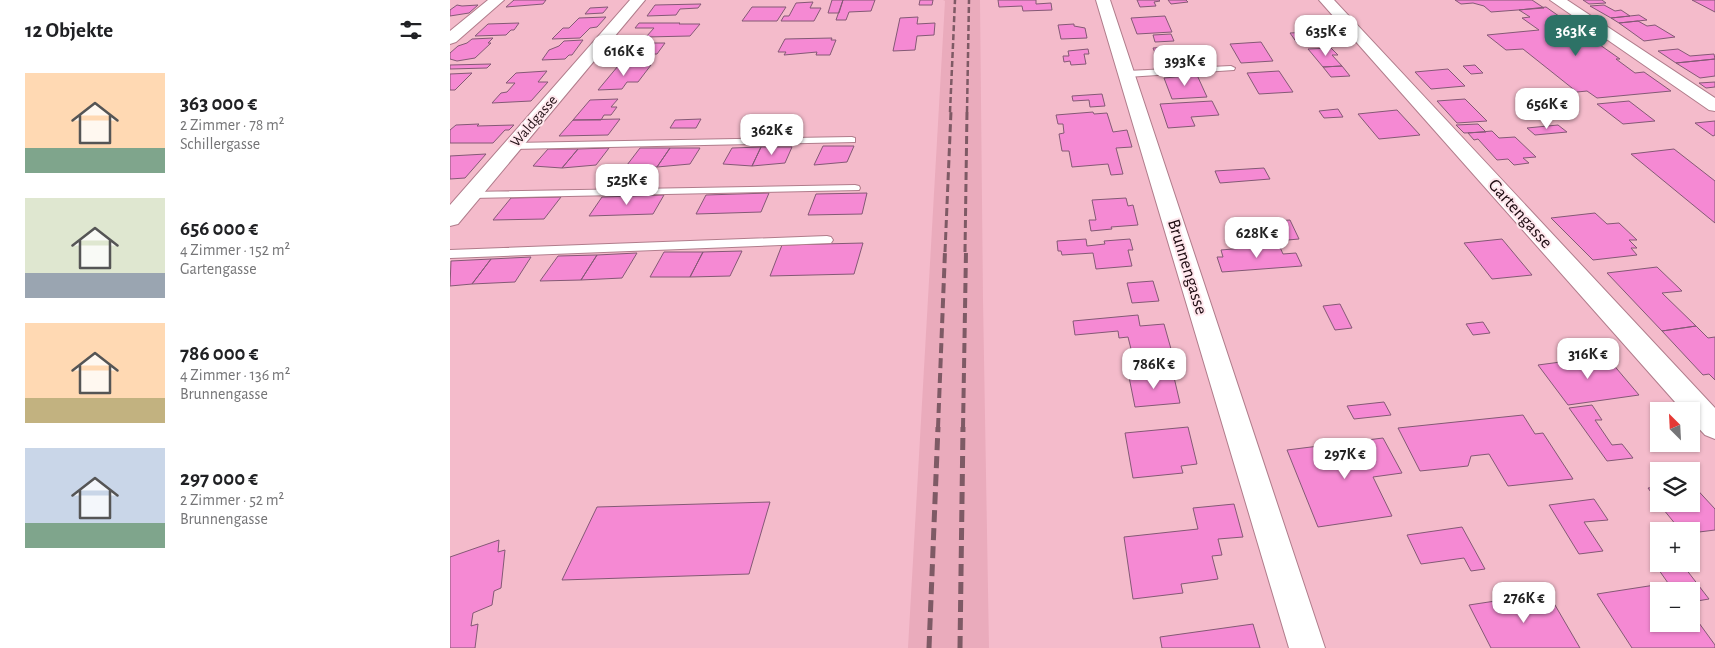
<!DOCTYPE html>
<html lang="de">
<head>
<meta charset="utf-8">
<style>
  :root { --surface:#fff; --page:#f2f2f2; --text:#202124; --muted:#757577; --accent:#2d7266 }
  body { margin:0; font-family:"Alegreya Sans",sans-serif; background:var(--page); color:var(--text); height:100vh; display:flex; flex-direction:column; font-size:19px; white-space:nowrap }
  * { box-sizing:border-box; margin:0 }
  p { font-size:16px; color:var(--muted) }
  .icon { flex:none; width:28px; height:28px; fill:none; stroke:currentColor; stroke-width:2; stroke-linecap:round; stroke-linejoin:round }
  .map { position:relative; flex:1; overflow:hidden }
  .side { display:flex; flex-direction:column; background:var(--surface); width:450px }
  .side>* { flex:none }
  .needle { width:32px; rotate:336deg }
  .fabs { position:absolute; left:1200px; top:402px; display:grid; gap:10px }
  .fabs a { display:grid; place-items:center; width:50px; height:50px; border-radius:0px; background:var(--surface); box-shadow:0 1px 4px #0004; font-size:25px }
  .price { position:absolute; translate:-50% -42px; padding:0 11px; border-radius:10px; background:#fff; color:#222; font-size:16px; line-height:32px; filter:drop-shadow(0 1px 2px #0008) }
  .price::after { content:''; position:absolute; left:50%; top:30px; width:15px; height:11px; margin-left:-8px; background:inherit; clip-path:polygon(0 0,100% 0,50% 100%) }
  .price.on { background:var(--accent); color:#fff }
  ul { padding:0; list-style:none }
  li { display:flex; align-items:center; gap:15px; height:125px; padding:0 25px }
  li span { display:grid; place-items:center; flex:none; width:140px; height:100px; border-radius:0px; color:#555 }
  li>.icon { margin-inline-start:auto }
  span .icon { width:60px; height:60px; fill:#fffc; stroke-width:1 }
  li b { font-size:21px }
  h2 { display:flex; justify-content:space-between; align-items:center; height:60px; padding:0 25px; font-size:21px }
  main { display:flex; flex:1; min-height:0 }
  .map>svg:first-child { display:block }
  .built { fill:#eaabbc }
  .building { fill:#f589d3; stroke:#845975 }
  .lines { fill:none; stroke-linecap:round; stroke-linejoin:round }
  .lane-casing { stroke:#b07c8b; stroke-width:2 }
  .street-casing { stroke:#b07c8b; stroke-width:2 }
  .lane { fill:#fff; fill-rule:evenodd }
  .street { fill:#fff; fill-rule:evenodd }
  .rail-far3 { stroke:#7e5a65; stroke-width:2.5; stroke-dasharray:6 3; stroke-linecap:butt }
  .rail-far2 { stroke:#7e5a65; stroke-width:3; stroke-dasharray:8 4; stroke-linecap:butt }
  .rail-far1 { stroke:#7e5a65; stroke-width:4; stroke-dasharray:10 5; stroke-linecap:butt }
  .rail { stroke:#7e5a65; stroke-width:5; stroke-dasharray:12 6; stroke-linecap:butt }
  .labels { text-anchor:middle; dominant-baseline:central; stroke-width:4; stroke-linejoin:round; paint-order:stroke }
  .far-street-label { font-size:15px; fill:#1e0b11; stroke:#ffe7ed }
  .street-label { font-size:18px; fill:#1e0b11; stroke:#ffe7ed }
</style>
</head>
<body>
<main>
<section class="side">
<h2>12 Objekte<svg class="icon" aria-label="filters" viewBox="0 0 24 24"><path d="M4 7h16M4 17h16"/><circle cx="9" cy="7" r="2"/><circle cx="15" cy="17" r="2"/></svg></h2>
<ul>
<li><span style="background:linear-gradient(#ffd9b3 75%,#7fa58c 0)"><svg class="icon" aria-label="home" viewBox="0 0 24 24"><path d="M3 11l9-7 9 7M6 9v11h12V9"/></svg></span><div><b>363 000 €</b><p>2 Zimmer · 78 m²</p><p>Schillergasse</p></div></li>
<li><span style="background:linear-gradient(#dfe7d0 75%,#9aa5b1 0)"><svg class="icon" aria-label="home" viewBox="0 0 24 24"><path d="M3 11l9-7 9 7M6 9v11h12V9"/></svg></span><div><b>656 000 €</b><p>4 Zimmer · 152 m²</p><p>Gartengasse</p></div></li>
<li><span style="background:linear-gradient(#ffd9b3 75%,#c2b280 0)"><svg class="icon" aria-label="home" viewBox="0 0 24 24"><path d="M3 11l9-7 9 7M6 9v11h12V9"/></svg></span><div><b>786 000 €</b><p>4 Zimmer · 136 m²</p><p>Brunnengasse</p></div></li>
<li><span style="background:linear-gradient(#c9d6e8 75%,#7fa58c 0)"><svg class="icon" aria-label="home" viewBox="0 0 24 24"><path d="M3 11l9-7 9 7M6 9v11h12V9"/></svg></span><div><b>297 000 €</b><p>2 Zimmer · 52 m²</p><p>Brunnengasse</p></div></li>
</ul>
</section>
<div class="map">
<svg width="1265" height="648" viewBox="0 0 1265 648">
  <rect width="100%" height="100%" fill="#f4bbcb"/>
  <path class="built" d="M493 0H530L533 300 539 648H458L495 1Z"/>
  <path class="building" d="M64 0H96L93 4 56 7Z
    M382 0H393L389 13H378Z
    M393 0H425L421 11 399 12 396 20H386Z
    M470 0H483L482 5H469Z
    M548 0H586V4L601 3 602 10 573 11 572 6 549 7Z
    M687 0H709L710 1 704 2 706 6 690 7Z
    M718 0H736L738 2 721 4Z
    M1005 0H1082L1094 8 1041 12 1034 6 1023 3 1011 4Z
    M1133 0H1152L1156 3 1139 4Z
    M1242 0H1265V12Z
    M363 2 360 8H371L364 21H331L334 16H339L346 3Z
    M251 4 248 8 230 9 226 15 197 16 205 5Z
    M7 5 12 6 28 5 19 13 0 16V10Z
    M1154 5 1165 11 1171 10 1180 16 1161 18 1140 6Z
    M158 7 153 13 135 14 140 8Z
    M302 7H336L327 21H292Z
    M1096 7 1170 59H1166L1185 73 1194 72 1221 91 1147 98 1137 91 1127 92 1073 49 1056 50 1037 35 1089 30 1072 18 1080 17 1069 10Z
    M1189 15 1197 20 1169 23 1161 18Z
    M715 16 722 32 687 34 681 18Z
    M156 17 147 27 140 28 130 38 102 39 113 28H119L129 18Z
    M468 17 467 24 485 23 484 35 467 36 465 50 443 51 450 18Z
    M1188 21 1197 26 1205 25 1225 37 1194 41 1169 23Z
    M69 23 64 30H61L56 35 25 36 38 24Z
    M189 23H230L229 24H250L240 36 196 37 204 28H185Z
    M624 24V26L635 28 637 38 611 39 608 25Z
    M860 32 868 42 847 43 840 33Z
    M721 34 724 41 705 42 703 35Z
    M43 38 38 43H41L25 58 7 61 0 59V53L8 46 17 43 22 39Z
    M382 38 381 40H386L380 55H366L367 52 334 55 336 52H328L335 39Z
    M133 40 122 55H119L115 59 92 60 99 50 109 46 114 41Z
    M811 42 823 61 791 63 780 44Z
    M179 43H215L207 54H169Z
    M734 46 743 65 711 67 703 48Z
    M881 48 888 55H882L892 66 873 67 858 49Z
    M638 49 639 54H634L636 64 621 65 620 61 614 62 613 56H619L618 51Z
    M1228 49 1240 56 1264 54 1265 59 1226 63 1208 51Z
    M1265 59V76L1250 78 1226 63Z
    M41 64 37 68 0 69V65Z
    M201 65 188 82H177L172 89 148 90 168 66Z
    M1025 65 1033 73 1021 74 1013 66Z
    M892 66 900 76 881 77 873 67Z
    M998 69 1015 86 981 89 965 72Z
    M97 71 88 82H98L81 101 42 103 51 93 57 92 65 83H56L66 73Z
    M829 71 843 92 809 94 797 73Z
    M22 73 5 90H0V74Z
    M747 75 757 97 722 99 714 78Z
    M1265 82V87L1256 88 1249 83Z
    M652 94 655 106 640 107 639 100 623 101 622 96Z
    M168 99 161 107H167L161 115H154L151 120H123L140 100Z
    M1015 99 1037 121 1007 123 987 101Z
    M762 101 769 115 741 117 745 126 718 128 710 104Z
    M1179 101 1205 121 1173 124 1147 104Z
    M888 109 893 117 874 118 869 111Z
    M947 110 970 135 929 139 908 114Z
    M643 112 644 114 657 113 663 132 677 130 682 147 666 148 673 174 661 175 658 164 622 167 619 151H612L609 134 614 133 613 124H608L606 115Z
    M170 119 158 135 109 136 123 120Z
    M251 119 246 128H220L225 120Z
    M1265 121V135L1263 136 1245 123Z
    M29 124 27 126 64 125 59 130H55L43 143H0V130L6 125Z
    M1028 124 1036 132 1014 133 1006 125Z
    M1108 125 1117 132 1085 135 1077 128Z
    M1042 131 1049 138 1065 137 1086 157 1073 158 1079 163 1064 165 1058 159 1047 160 1028 139 1024 140 1018 133Z
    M373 146H404L397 162 364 165Z
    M311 147 302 166 273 164 282 148Z
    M311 147H342L335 163 302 166Z
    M159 148 146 165 112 168 128 149Z
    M190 148H220L207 167 177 165Z
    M220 148H250L240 164 207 167Z
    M98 149H128L112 168 83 166Z
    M1224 149 1265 181V223L1181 154Z
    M36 154 15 178 0 179V156Z
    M814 168 820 179 770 183 765 171Z
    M319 193 311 212 246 214 256 195Z
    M417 193 412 214 358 215 366 194Z
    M214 195 203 214 139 216 152 197Z
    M111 197 94 219 43 220 61 198Z
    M676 198 678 206 683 205 688 225 661 227 662 229 641 231 639 220H646L642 200Z
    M1145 213 1157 224 1169 223 1187 240H1179L1187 248H1181L1187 255 1143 260 1101 218Z
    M840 220 849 239 794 244 786 224Z
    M636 239 637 246 655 244 654 241 680 239 683 250H678L682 266 646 269 643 253 612 255 611 251H608L607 241Z
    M1052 239 1082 275 1042 279 1014 243Z
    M413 243 404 274 320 276 332 245Z
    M829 245 833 254 846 253 852 266 772 272 767 257H773L771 250Z
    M292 251 280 276 240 277 253 252Z
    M214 252H253L240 277H200Z
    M187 253 172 278 131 280 147 255Z
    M147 255 131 280 90 281 108 256Z
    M81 257 65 282 22 284 41 259Z
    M41 259 22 284 0 286 1 261Z
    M1207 267 1232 291 1212 293 1246 326 1212 331 1157 273Z
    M703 281 709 301 682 303 677 283Z
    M890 304 902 328 885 330 873 306Z
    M688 315 690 326 714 324 721 349 682 353 678 337 669 338 668 331 625 335 623 321Z
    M1033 322 1040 333 1023 335 1016 324Z
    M1246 326 1258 338 1265 337V380L1259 374 1253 375 1212 331Z
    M1156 356 1189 395 1118 405 1088 365Z
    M723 373 730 403 685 407 679 377Z
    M934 402 941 415 904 419 897 406Z
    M1142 405 1152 420H1145L1162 445 1172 444 1183 458 1157 461 1119 408Z
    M1073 415 1085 434 1093 433 1123 479 1058 486 1039 454 1021 456 1018 466 970 471 948 428Z
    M738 427 747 464 731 466 733 473 683 478 675 433Z
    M933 438 952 473 923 477 942 516 868 527 837 450Z
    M1241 483 1265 509V530L1241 533V531H1231L1209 504H1241Z
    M1209 487V503L1198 488Z
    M1144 499 1158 520 1134 522 1153 551 1129 554 1099 505Z
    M320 502 299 574 112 580 147 507Z
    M784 504 793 537 768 539 772 555 762 556 768 579 731 584 733 593 683 599 674 537 748 529 743 508Z
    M1012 527 1035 569 1021 571 1014 558 971 564 957 535Z
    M49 540 48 552 55 550 51 588 44 591 42 605 23 613 21 626 28 624 25 648H0V557Z
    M1209 562V564H1232L1259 599 1241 602V591H1209V624H1241V612L1265 645V648H1182L1147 594 1218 583 1204 563Z
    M1098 593 1130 648H1041L1019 605Z
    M803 624 810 648H712L710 637Z"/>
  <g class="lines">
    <defs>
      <path id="lane" d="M781 66 785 68 784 70 677 77 673 74 677 71Z
        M402 137 405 138V142L63 149 58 146 63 143Z
        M405 185 409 186 410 188 409 190 21 198 16 195 21 192Z
        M377 236 381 237 383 240 381 243 0 258V250Z"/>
      <path id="street" d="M38 0H54L6 42 0 44V31Z
        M180 0H195L8 224 0 226V205Z
        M646 0H660L875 648H839Z
        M869 0H884L1265 408V439L1255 435 1241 420V411H1233Z
        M1100 0H1117L1265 98V111L1259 110Z"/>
    </defs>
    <use href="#lane" class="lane-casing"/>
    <use href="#street" class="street-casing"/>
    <use href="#lane" class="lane"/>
    <use href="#street" class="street"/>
    <path class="rail-far3" d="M500 112 505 0
      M517 112 519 0"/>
    <path class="rail-far2" d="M495 252 501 111
      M515 252 517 111"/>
    <path class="rail-far1" d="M488 428 495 251
      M513 428 516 251"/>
    <path class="rail" d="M479 648 488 427
      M510 648 513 427"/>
  </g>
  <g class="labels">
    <g class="far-street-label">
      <text transform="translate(84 121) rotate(-49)">Waldgasse</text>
    </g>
    <g class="street-label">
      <text transform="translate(1070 214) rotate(48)">Gartengasse</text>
      <text transform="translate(737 267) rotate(73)">Brunnengasse</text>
    </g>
  </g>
</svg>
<div class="fabs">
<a><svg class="needle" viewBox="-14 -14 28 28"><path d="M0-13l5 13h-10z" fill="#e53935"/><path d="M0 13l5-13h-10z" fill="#757577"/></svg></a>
<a><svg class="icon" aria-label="layers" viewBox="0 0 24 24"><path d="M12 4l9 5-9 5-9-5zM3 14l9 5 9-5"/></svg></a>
<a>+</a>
<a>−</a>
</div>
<b class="price" style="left:876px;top:57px">635K €</b>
<b class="price on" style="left:1126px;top:57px">363K €</b>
<b class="price" style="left:174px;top:77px">616K €</b>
<b class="price" style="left:735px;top:87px">393K €</b>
<b class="price" style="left:1097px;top:130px">656K €</b>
<b class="price" style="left:322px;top:156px">362K €</b>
<b class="price" style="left:177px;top:206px">525K €</b>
<b class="price" style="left:807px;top:259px">628K €</b>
<b class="price" style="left:1138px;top:380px">316K €</b>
<b class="price" style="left:704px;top:390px">786K €</b>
<b class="price" style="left:895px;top:480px">297K €</b>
<b class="price" style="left:1074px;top:624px">276K €</b>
</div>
</main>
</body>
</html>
